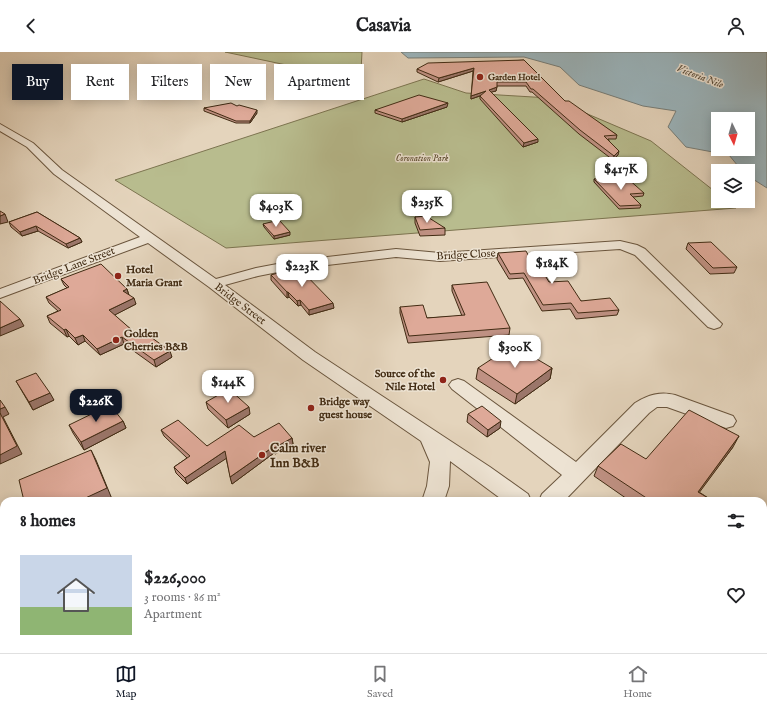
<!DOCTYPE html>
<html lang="en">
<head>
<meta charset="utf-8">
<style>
  :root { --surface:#fff; --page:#f6f6f6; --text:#202124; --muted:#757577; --line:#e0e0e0; --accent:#111827 }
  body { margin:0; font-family:"IM FELL English",serif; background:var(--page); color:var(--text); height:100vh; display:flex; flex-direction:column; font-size:15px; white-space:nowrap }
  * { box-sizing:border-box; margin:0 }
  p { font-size:13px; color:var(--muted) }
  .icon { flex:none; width:22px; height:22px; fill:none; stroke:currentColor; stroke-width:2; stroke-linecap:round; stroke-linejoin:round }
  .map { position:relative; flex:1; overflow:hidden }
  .sheet { position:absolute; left:0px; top:445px; width:767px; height:156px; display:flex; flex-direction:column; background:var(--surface); border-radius:12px 12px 0 0; box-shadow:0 2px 10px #0003 }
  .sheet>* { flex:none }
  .hud { position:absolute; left:12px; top:12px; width:400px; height:36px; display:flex; gap:8px }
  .needle { width:26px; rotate:175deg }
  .controls { position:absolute; left:711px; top:60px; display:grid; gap:8px }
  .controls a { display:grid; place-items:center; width:44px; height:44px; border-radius:0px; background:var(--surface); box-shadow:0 2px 10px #0003; font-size:20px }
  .price { position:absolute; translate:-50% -34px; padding:0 9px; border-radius:8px; background:#fff; color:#222; font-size:13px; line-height:26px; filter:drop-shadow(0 1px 2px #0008) }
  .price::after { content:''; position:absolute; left:50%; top:24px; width:12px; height:9px; margin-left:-6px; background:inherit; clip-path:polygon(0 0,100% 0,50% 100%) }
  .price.on { background:var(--accent); color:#fff }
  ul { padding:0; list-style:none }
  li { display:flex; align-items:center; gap:12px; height:100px; padding:0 20px }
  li+li { border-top:1px solid var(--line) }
  li span { display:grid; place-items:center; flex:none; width:112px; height:80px; border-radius:0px; color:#555 }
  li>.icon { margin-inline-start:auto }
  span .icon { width:48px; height:48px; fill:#fffc; stroke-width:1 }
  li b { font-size:17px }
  h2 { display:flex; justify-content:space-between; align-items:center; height:48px; padding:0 20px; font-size:17px }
  .chip { padding:0 14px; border-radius:0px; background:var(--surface); box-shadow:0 2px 10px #0003; font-size:14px; line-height:36px }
  .chip.on { background:var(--accent); color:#fff }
  header { display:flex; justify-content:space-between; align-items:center; height:52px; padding:0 20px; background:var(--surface); font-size:18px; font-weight:700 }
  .tab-bar { display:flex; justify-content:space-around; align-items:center; height:56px; border-top:1px solid var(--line); background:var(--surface); font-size:11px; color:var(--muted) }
  .tab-bar a { display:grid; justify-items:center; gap:2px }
  .tab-bar .on { color:var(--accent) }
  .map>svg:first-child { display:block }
  .green { fill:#b8bc8e; stroke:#7c7450 }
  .water { fill:#9bb5bd; stroke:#777e79; fill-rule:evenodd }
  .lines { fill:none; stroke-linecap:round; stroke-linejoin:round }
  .street-casing { stroke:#6a553d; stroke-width:2 }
  .street { fill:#ede3d3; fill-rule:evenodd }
  .wall { fill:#bf9183; stroke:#412b13 }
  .shaded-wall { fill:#9b766a; stroke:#412b13 }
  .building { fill:#dea998; stroke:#412b13 }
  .poi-dot { fill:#8f2418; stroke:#ede3d3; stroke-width:1.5 }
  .labels { text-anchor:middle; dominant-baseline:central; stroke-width:3; stroke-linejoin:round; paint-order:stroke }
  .far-poi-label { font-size:9px; font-weight:bold; fill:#412b13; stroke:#ede3d3; text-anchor:start }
  .far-park-label { font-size:9px; font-style:italic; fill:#59482c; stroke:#ede3d3 }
  .far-water-label { font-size:10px; font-style:italic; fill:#534735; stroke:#ede3d3 }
  .street-label { font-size:11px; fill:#412b13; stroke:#ede3d3 }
  .poi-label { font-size:11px; font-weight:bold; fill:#412b13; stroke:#ede3d3; text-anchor:start }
  .near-poi-label { font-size:13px; font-weight:bold; fill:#412b13; stroke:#ede3d3; text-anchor:start }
</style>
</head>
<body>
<header><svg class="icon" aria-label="back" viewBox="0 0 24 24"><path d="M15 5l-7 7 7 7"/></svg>Casavia<svg class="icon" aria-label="person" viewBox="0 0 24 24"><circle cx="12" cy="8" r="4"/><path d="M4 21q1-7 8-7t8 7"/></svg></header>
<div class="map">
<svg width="767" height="601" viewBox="0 0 767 601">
  <rect width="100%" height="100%" fill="#e4d4bc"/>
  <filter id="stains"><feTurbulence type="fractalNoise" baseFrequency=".005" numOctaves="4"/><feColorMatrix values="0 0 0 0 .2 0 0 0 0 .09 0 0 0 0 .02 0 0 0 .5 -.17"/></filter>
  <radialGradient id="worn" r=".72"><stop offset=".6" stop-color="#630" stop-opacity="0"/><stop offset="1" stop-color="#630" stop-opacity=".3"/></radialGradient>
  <path class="green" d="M225 0H362L361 19 343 25Z
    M424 27 466 41 550 46 651 89 718 142V149H727L736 156 226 196 115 128Z"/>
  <path class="water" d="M401 0H767V136L748 124V119H742L729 103 686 95 668 75 676 59 643 54 579 33 560 15 524 5 408 6ZM718 67H748V97H718Z"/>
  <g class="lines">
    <defs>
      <path id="street" d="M0 72 33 91 62 118 216 227 256 216 293 209 396 197 440 201 620 189 637 193 645 197 722 272 720 275 714 277 708 275 635 203 620 197 440 209 396 205 293 217 258 224 225 233 315 300 490 415 528 442 531 449H504L450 409 449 434 444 449H422L427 434 430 410 421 389 303 308 209 235 148 191 0 246V237L140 185 54 122 27 95 0 79Z
        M458 327 464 329 576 410 635 351C648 343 660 339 675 343L733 364 736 369 733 374 726 376 667 355H657L649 361 564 449H539L542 442 562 423 452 337 449 333 452 329Z
        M4 518V542L0 543V519Z
        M381 597H409L408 601H380Z
        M705 597H736L738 601H707Z"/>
    </defs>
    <use href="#street" class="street-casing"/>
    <use href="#street" class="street"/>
  </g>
  <path class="wall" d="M524 8 565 49 617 83 616 87H608L618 103 613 108 579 82 532 40H530L526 34H497L496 39 491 40 538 90 523 95 480 47V44L471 47 473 19 438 30 417 20V17Z
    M447 55 402 70 375 61V58Z
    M204 56 257 61 250 71H236L204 59Z
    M594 127 644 141 643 144 633 145 641 153 640 156 619 157 594 130Z
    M37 160 80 186 82 190 68 196 38 179 22 184 11 175 9 170Z
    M415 165 445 176V183L420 184 415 171Z
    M263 172 290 183 274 187 264 175Z
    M688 191 737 215 734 221 710 222 686 197Z
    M498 201 531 208 549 230 581 249 619 258 617 263 576 267 570 257 542 259 523 226 509 227 497 207Z
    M271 223 334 256 309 263 301 253 298 254 289 245 287 246 271 228Z
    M61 227 127 237 129 243 136 252 114 263 141 286 172 305 156 315 124 292 100 303 85 289 78 293 69 284 67 285 50 271 47 264 58 259 49 251 46 245 67 236 64 233Z
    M452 233 510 276 509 283 408 291 400 261V255L427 266 462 264 452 239Z
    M478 316H552L550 327 515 352 476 327Z
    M16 329 54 348 33 358Z
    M206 350 250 362 228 376 208 357Z
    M468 362 500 376 487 385 467 370Z
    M123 369 126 376 84 398 73 381 69 373Z
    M161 378 207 394 254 385 292 386 293 392 275 402 274 401 232 432 226 406 187 432 176 421 174 415 187 406 164 384Z
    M733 395 699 440 713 449H630L594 424 598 414Z"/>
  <path class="shaded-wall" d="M474 16 473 19 438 30 439 26Z
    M497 35 496 39 488 41 489 38Z
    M486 39 485 42 471 47V44Z
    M448 51 447 55 402 70V67Z
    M257 58V61L250 71V69Z
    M538 87V90L523 95 524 91Z
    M619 99 618 103 613 108 614 104Z
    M5 162 8 170 0 172V164Z
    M36 174 38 179 22 184 20 180Z
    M290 180V183L274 187V184Z
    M80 186 82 190 68 196 66 192Z
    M127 237 129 244 123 239Z
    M287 240H288L289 245 287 246Z
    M134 246 136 252 111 265 109 258Z
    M300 248 301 253 298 254 297 249Z
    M333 251 334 256 309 263V258Z
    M20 267 24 274 0 284V276Z
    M66 277 69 284 67 285 64 278Z
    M83 283 85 289 78 293 75 286Z
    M122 285 124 292 100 303 97 297Z
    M170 299 172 305 156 315 154 308Z
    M552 316 550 327 515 352 517 342Z
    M50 341 54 348 33 358 29 350Z
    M5 355 9 362 3 365 22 402 0 412V357Z
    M249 355 250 362 228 376 226 368Z
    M123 369 126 376 84 398 81 390Z
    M501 369 500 376 487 385 488 378Z
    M739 384 733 395 693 449 698 440Z
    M292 386 293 392 275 402 274 396Z
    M273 395 274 401 232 432 230 425Z
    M91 398 96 408 112 447 108 449H79Z
    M225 399 227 406 187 432 185 426Z
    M114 597H119V601H114Z
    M161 597H164L163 601H161Z
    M274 597H275L276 601H272Z"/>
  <path class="building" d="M524 8 565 49H569L617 83 604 84 619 99 614 104 580 78 533 37H531L526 30H497V35L489 38 538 87 524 91 480 44 486 39 471 44 474 16 439 26 417 17 428 11Z
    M419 43 448 51 402 67 375 58Z
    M231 51 237 54 239 53 257 58 250 69H236L204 56Z
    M627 126 644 141 630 142 641 153 620 154 594 127Z
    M0 159 5 162 0 164Z
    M37 160 80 186 66 192 36 174 20 180 9 170Z
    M426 164 445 176 420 178 415 165Z
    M279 168 290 180 274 184 263 172Z
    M711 190 737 215 713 216 688 191Z
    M526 199 531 208 535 207 549 230 568 229 581 249 610 246 619 258 578 261 571 251 543 253 524 221 510 222 498 201Z
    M101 212 127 237 123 239 134 246 109 258 141 286 148 283 170 299 154 308 122 285 97 297 83 283 75 286 66 277 64 278 47 264 61 258 46 245 69 235 61 227Z
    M298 215 333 251 309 258 300 248 297 249 288 240H287L271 223Z
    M487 230 510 276 409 284 400 255 423 253 427 266 465 263 452 233Z
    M0 249 20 267 0 276Z
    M513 293 552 316 517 342 478 316Z
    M36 321 50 341 29 350 16 329Z
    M229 337 249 355 226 368 206 350Z
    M0 348 5 355 0 357Z
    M110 353 123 369 81 390 69 373Z
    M482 354 501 369 488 378 468 362Z
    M689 358 739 384 698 440 713 449H651L598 414 621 392 646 407Z
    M0 361 17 394 0 403Z
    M178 368 207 394 239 373 254 385 279 371 292 386 274 396 273 395 230 425 225 399 185 426 174 415 190 404 161 378Z
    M91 398 107 436 79 449H24L19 428Z
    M92 597H114V601H91Z
    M142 597H161V601H142Z
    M255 597H274L272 601H254Z"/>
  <g class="poi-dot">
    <circle cx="480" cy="25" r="4"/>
    <circle cx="118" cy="224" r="4"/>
    <circle cx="116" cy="288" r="4"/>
    <circle cx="443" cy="328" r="4"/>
    <circle cx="311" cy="356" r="4"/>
    <circle cx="262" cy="403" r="4"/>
  </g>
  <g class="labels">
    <g class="far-poi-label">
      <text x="488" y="25">Garden Hotel</text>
    </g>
    <g class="far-park-label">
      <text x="422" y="106">Coronation Park</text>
    </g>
    <g class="far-water-label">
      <text transform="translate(700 25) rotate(21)">Victoria Nile</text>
    </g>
    <g class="street-label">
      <text transform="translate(466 203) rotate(-3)">Bridge Close</text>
      <text transform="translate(74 214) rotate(-21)">Bridge Lane Street</text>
      <text transform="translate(240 252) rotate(37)">Bridge Street</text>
    </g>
    <g class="poi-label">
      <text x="126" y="218">Hotel<tspan x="126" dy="13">Maria Grant</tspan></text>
      <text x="124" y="282">Golden<tspan x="124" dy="13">Cherries B&amp;B</tspan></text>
      <text x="435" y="322" text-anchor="end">Source of the<tspan x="435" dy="13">Nile Hotel</tspan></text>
      <text x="319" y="350">Bridge way<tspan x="319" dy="13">guest house</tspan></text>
    </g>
    <g class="near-poi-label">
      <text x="270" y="396">Calm river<tspan x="270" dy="15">Inn B&amp;B</tspan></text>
    </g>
  </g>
  <rect width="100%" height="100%" filter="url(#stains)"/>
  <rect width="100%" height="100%" fill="url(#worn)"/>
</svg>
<div class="controls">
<a><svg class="needle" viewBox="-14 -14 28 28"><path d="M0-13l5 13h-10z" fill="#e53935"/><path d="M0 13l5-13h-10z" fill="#757577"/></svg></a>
<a><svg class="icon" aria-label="layers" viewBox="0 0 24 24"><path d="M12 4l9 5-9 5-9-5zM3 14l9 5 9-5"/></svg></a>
</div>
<b class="price" style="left:621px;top:139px">$417K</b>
<b class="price" style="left:427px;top:172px">$235K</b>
<b class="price" style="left:276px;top:176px">$403K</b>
<b class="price" style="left:552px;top:233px">$184K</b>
<b class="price" style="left:302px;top:236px">$223K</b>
<b class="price" style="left:515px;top:317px">$300K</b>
<b class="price" style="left:228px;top:352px">$144K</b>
<b class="price on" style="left:96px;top:371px">$226K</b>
<div class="hud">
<a class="chip on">Buy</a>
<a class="chip">Rent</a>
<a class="chip">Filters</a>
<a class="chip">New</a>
<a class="chip">Apartment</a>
</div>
<section class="sheet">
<h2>8 homes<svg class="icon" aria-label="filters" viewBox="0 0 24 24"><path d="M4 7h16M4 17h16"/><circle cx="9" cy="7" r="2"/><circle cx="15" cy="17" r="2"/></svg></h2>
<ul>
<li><span style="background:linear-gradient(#c9d6e8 65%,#8fb573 0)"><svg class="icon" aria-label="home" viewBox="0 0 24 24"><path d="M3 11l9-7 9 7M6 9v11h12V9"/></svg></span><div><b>$226,000</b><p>3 rooms · 86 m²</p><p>Apartment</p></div><svg class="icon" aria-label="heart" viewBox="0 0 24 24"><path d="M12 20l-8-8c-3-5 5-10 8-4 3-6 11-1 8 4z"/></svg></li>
</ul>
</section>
</div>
<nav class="tab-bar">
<a class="on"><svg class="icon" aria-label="map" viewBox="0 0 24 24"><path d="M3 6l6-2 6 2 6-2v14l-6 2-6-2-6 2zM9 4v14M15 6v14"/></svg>Map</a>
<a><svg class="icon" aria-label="saved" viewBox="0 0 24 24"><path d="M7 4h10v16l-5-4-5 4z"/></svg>Saved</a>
<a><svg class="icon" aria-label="home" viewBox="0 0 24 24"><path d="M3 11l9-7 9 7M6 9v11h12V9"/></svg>Home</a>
</nav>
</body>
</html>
